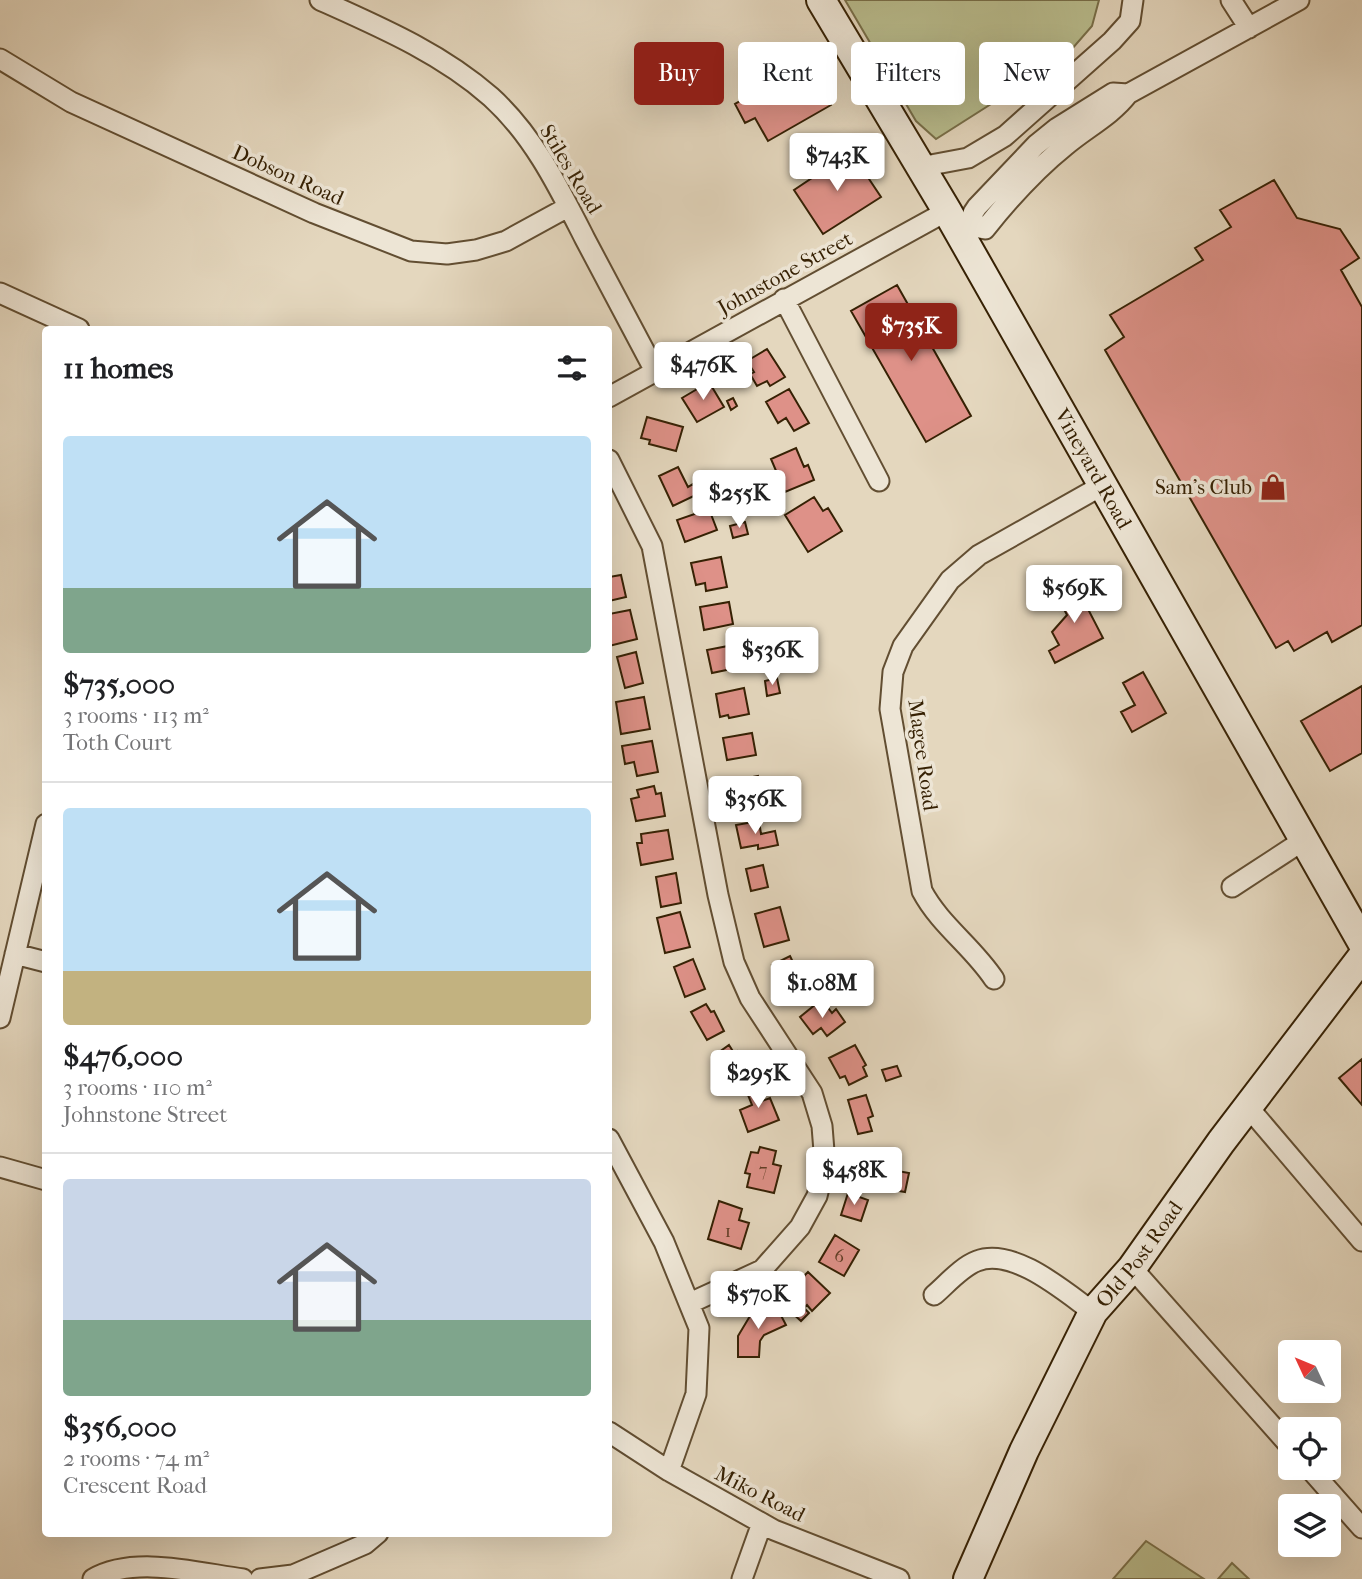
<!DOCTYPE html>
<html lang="en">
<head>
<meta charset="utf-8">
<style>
  :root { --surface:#fff; --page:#f6f6f6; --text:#202124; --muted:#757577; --line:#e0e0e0; --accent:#8f2418 }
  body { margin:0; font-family:"IM FELL French Canon",serif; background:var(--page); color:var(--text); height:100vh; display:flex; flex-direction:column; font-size:26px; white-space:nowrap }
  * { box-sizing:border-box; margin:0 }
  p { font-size:23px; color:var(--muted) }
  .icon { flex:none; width:38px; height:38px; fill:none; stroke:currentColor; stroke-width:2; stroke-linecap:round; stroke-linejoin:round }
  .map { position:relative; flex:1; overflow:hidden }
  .side { position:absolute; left:42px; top:326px; width:570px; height:1211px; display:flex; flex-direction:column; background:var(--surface); border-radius:7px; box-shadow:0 7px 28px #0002 }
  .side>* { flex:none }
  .hud { position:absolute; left:634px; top:42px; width:623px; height:63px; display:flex; gap:14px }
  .needle { width:46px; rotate:314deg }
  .tools { position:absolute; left:1278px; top:1340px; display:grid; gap:14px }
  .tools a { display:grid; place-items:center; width:63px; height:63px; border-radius:7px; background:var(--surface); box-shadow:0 7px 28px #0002; font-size:35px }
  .price { position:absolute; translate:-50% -60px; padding:0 16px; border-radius:7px; background:#fff; color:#222; font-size:23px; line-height:46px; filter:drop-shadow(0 2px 4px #0008) }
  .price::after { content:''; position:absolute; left:50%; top:42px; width:21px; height:16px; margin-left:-10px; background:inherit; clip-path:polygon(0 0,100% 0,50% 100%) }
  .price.on { background:var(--accent); color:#fff }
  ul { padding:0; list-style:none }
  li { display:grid; align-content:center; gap:14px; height:371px; padding:0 21px }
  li+li { border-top:2px solid var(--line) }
  li span { display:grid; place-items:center; height:217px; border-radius:7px; color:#555 }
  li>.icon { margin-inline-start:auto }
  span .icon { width:126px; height:126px; fill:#fffc; stroke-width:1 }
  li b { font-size:30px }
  h2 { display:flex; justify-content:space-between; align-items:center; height:84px; padding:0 21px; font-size:30px }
  .chip { padding:0 24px; border-radius:7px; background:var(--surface); box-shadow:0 7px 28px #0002; font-size:24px; line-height:63px }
  .chip.on { background:var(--accent); color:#fff }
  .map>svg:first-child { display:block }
  .green { fill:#b9bd8e; stroke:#786f49; stroke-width:2 }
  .building { fill:#de9188; stroke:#362104; stroke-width:2 }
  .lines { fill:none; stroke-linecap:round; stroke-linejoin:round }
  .street-casing { stroke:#624e32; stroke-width:23 }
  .secondary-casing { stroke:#362104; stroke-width:32 }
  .street { stroke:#ede5d5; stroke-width:19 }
  .secondary { stroke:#ede5d5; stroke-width:28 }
  .labels { text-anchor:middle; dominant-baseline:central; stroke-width:7; stroke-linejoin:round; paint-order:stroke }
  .number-label { font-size:18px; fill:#603d25 }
  .street-label { font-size:21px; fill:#362104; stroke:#ede5d5 }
  .poi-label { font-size:21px; fill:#362104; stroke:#ede5d5; text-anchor:end }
</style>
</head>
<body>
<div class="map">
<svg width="1362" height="1579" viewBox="0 0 1362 1579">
  <rect width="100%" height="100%" fill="#e4d7be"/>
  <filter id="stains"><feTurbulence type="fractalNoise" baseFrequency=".00286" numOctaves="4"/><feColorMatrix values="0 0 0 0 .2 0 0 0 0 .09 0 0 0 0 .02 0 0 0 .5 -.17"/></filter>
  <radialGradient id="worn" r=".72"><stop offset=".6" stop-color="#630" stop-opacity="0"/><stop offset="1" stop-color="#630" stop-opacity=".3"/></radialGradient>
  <path class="green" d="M845 0H1099L1092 26 1065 57 936 139 916 121Z
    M1146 1541 1204 1579H1113Z
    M1232 1563 1249 1579H1218Z"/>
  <path class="building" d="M807 63 831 105 768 141 755 118 745 123 735 104Z
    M851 152 881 197 823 234 794 190Z
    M1274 180 1297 218 1340 229 1359 258 1341 270 1362 307V625L1332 642 1327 632 1294 651 1288 641 1276 648 1105 350 1124 337 1110 315 1203 260 1195 248 1231 227 1220 210Z
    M897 285 971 416 926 442 851 311Z
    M767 349 785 377 770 386 767 381 757 386 750 374 754 372 747 361Z
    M709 382 724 407 697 422 682 398Z
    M789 389 809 423 794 431 786 418 778 423 766 402Z
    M733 398 737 406 731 410 727 401Z
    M647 417 683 427 676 451 649 444 650 440 641 438Z
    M796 448 804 467 808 465 814 480 785 492 771 459Z
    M678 467 688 487 693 484 698 494 673 506 659 476Z
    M814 497 823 511 828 508 842 531 808 552 785 515Z
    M709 509 717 530 685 542 677 520Z
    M745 522 748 534 733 538 730 526Z
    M721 557 727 587 706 591 705 583 696 585 691 563Z
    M621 575 626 597 609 601V577Z
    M1074 582 1103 638 1055 663 1049 651 1059 645 1052 632 1067 615 1055 591Z
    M729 602 733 624 704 630 700 607Z
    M630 610 637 639 609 646V614Z
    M728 646 730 660 739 658 741 667 712 673 707 650Z
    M636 652 643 683 625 688 617 657Z
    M1143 672 1166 713 1132 732 1121 712 1135 705 1123 683Z
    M777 678 780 693 767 696 765 681Z
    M1362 686V753L1330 771 1301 721Z
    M744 688 749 714 729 718 728 715 720 717 716 694Z
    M644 697 650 729 621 734 616 702Z
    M752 733 756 755 727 760 723 738Z
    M652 741 658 772 637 776 634 762 625 764 622 746Z
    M758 776 763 799 736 804 732 781Z
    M654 786 656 794 661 793 665 816 636 821 631 799 639 797 637 790Z
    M766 801 768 809 759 811 757 803Z
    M759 821 761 834 775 831 778 845 758 849V845L741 848 736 825Z
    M668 830 673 859 641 865 637 843H642L641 834Z
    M763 865 768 887 751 891 746 869Z
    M676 873 681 903 661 907 656 877Z
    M780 907 789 940 764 947 755 914Z
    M680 912 690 947 665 953 657 918Z
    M790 956 800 977 781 986 772 965Z
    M693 959 705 989 685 997 674 967Z
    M847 977 854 988 841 997 834 986Z
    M798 981 804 993 791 1000 785 988Z
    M706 1004 711 1012 714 1011 724 1031 707 1040 691 1012Z
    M816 1004 820 1010 826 1005 832 1013 836 1009 845 1022 827 1036 821 1028 813 1034 800 1017Z
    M729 1045 734 1053 737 1051 751 1069 734 1081 715 1055Z
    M855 1045 866 1065 863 1067 867 1076 849 1085 845 1076 840 1078 829 1058Z
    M1362 1059V1105L1339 1078Z
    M897 1066 901 1076 886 1081 882 1070Z
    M761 1084 766 1095 761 1097 762 1101 770 1098 779 1120 748 1132 740 1110 752 1105 746 1090Z
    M866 1095 873 1116 868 1118 872 1131 858 1134 848 1100Z
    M760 1147 776 1151 773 1164 781 1166 774 1193 747 1187 750 1174 745 1173 751 1152 758 1153Z
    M854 1150 886 1152 884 1174 852 1172Z
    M892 1170 909 1173 905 1192 888 1189Z
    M848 1193 868 1200 861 1221 841 1215Z
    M719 1201 742 1209 739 1220 749 1223 741 1249 708 1239Z
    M835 1235 859 1250 844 1276 819 1262Z
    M808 1272 830 1293 812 1311 807 1305 804 1308 809 1313 801 1321 790 1311 802 1300 793 1287Z
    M775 1304 786 1325 764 1335 760 1341 759 1357H738V1336L750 1316Z"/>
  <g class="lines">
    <defs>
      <path id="street" d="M320 0C380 27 441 53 491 97 534 136 559 188 585 239 608 283 632 327 655 371
        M1231 0 1249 28
        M0 59 71 102 314 213 411 251 447 254 476 250 506 241 568 207
        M920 167 968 158 1005 136 1112 41 1130 21 1133 0
        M973 227 985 229C1009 199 1035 170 1065 146 1086 128 1111 116 1128 94L1299 0
        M965 235 973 227V213L977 207 1036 145 1057 128 1113 93 1128 94
        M0 293 79 329
        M784 299 879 481
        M609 397 947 211
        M609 460 652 546 718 895 734 962 750 998 812 1093 822 1126 825 1164 817 1196 800 1227 762 1270 690 1303
        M1232 887 1304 840
        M15 954 46 962
        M994 979C973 947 940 925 922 891L890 709 893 672 903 646 950 580 979 555 1103 485
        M0 1018 46 824
        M1248 1107 1362 1241
        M609 1139 664 1242 699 1328 696 1394 669 1471
        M0 1167 46 1180
        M1132 1268 1290 1446
        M934 1295C946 1285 961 1267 977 1261 1014 1247 1065 1292 1093 1312
        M609 1432 669 1471 774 1530 899 1579
        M1309 1468 1362 1528
        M93 1579C134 1555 198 1573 243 1579
        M260 1579 293 1575 365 1544 378 1533
        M742 1579 762 1523"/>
      <g id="secondary">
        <path id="s1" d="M821 0 947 211 1362 942"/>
        <path id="s2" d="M968 1579 1024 1451 1093 1312 1132 1268 1221 1142 1362 957"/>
      </g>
    </defs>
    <use href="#street" class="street-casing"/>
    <use href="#secondary" class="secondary-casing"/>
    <use href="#street" class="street"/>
    <use href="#secondary" class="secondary"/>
  </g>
  <defs>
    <symbol id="shop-bare" viewBox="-9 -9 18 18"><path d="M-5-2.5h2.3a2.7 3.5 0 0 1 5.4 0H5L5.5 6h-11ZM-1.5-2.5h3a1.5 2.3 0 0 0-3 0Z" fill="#8f2418" stroke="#ede5d5" stroke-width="2.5" paint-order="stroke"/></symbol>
  </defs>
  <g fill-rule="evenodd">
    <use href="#shop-bare" x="1254" y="468" width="38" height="38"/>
  </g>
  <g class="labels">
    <g class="number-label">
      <text x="763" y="1170">7</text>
      <text x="728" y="1231">1</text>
      <text x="839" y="1256">6</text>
    </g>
    <g class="street-label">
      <text transform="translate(571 169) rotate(59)">Stiles Road</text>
      <text transform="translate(288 175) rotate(24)">Dobson Road</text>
      <text transform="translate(785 273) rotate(-29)">Johnstone Street</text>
      <text stroke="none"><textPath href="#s1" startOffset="542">Vineyard Road</textPath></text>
      <text transform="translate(923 755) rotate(82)">Magee Road</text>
      <text stroke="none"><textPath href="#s2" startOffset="369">Old Post Road</textPath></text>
      <text transform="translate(760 1494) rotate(27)">Miko Road</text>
    </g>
    <g class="poi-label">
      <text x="1252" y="487">Sam's Club</text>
    </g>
  </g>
  <rect width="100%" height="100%" filter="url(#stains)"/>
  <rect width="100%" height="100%" fill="url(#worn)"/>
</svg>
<div class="tools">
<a><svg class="needle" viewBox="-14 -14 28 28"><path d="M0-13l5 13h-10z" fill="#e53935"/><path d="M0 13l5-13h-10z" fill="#757577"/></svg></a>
<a><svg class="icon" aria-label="locate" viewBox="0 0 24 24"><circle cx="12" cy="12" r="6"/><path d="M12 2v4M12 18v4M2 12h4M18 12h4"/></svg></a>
<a><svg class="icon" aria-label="layers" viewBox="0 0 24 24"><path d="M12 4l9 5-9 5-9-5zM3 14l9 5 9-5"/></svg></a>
</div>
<b class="price" style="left:837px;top:193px">$743K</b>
<b class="price on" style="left:911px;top:363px">$735K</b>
<b class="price" style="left:703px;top:402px">$476K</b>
<b class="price" style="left:739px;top:530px">$255K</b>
<b class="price" style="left:1074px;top:625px">$569K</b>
<b class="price" style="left:772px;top:687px">$536K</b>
<b class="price" style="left:755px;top:836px">$356K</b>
<b class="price" style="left:822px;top:1020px">$1.08M</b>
<b class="price" style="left:758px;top:1110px">$295K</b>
<b class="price" style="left:854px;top:1207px">$458K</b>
<b class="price" style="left:758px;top:1331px">$570K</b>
<div class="hud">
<a class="chip on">Buy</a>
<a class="chip">Rent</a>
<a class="chip">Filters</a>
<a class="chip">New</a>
</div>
<section class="side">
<h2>11 homes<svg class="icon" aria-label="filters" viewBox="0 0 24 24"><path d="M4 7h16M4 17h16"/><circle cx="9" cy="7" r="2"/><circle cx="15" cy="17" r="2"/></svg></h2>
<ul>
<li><span style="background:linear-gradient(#bfe0f5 70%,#7fa58c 0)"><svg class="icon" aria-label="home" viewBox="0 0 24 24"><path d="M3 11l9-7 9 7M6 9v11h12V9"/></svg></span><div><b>$735,000</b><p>3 rooms · 113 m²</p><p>Toth Court</p></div></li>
<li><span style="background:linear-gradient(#bfe0f5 75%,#c2b280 0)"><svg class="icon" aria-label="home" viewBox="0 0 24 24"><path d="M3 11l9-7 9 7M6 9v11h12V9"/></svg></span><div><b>$476,000</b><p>3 rooms · 110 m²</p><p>Johnstone Street</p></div></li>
<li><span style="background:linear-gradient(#c9d6e8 65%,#7fa58c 0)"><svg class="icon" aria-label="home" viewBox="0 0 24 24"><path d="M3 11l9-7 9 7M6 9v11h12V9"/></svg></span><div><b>$356,000</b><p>2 rooms · 74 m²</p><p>Crescent Road</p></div></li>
</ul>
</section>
</div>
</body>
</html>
